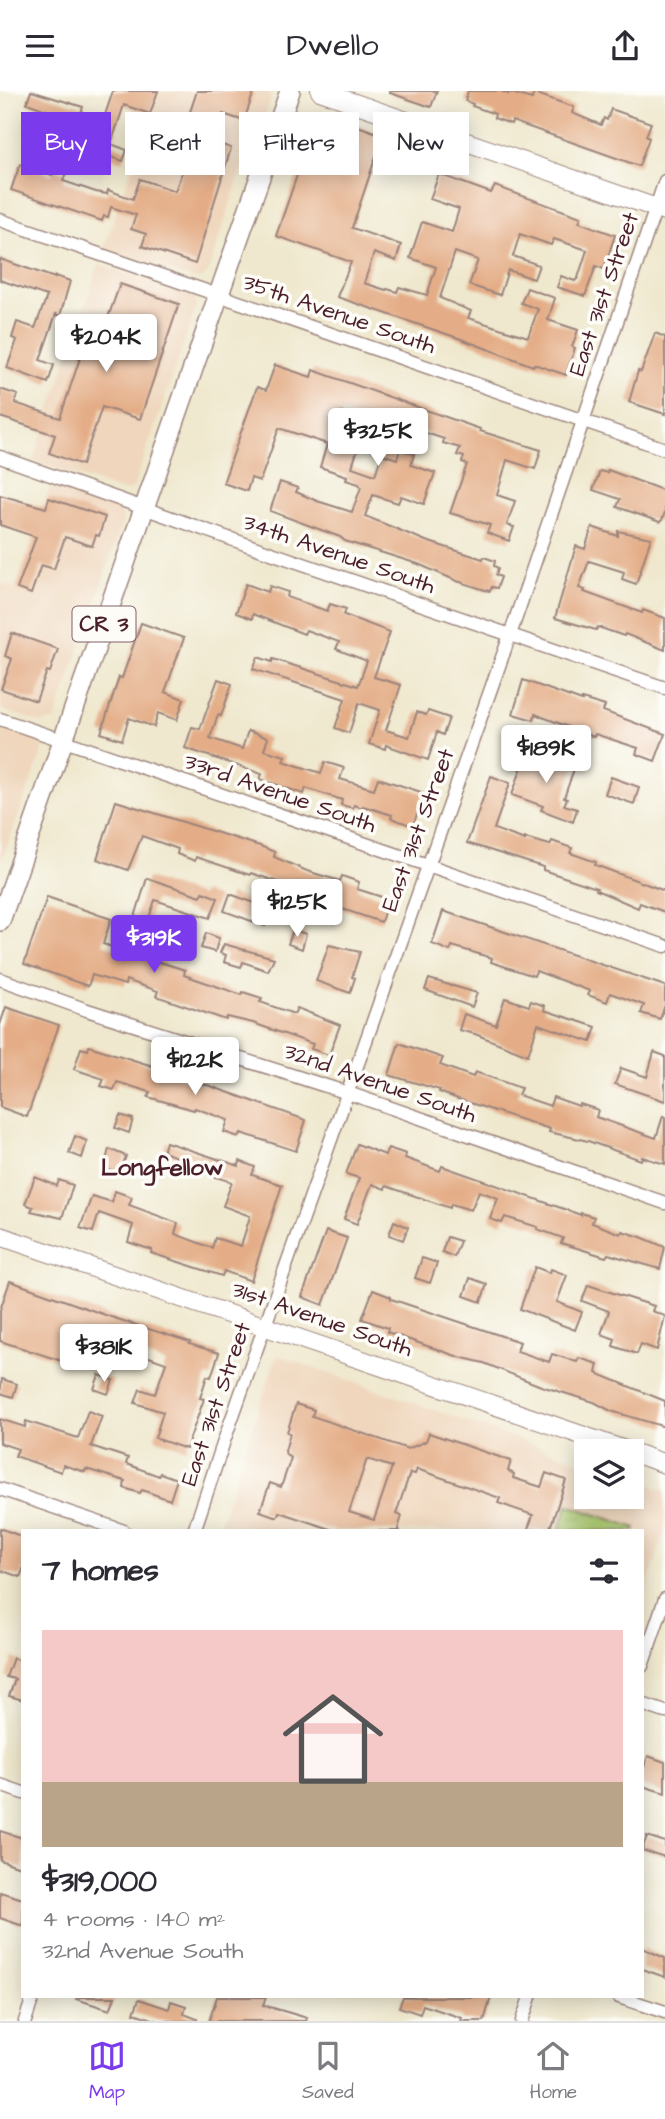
<!DOCTYPE html>
<html lang="en">
<head>
<meta charset="utf-8">
<style>
  :root { --surface:#fff; --page:#f2f2f3; --text:#2b2b33; --muted:#7c7c81; --line:#e1e1e2; --accent:#7c3aed }
  body { margin:0; font-family:"Architects Daughter",sans-serif; background:var(--page); color:var(--text); height:100vh; display:flex; flex-direction:column; font-size:26px; white-space:nowrap }
  * { box-sizing:border-box; margin:0 }
  p { font-size:23px; color:var(--muted) }
  .icon { flex:none; width:38px; height:38px; fill:none; stroke:currentColor; stroke-width:2; stroke-linecap:round; stroke-linejoin:round }
  .map { position:relative; flex:1; overflow:hidden }
  .sheet { position:absolute; left:21px; top:1438px; width:623px; height:469px; display:flex; flex-direction:column; background:var(--surface); border-radius:0px; box-shadow:0 4px 18px #0003 }
  .sheet>* { flex:none }
  .top-card { position:absolute; left:21px; top:21px; width:623px; height:63px; display:flex; gap:14px }
  .tools { position:absolute; left:574px; top:1348px; display:grid; gap:14px }
  .tools a { display:grid; place-items:center; width:70px; height:70px; border-radius:0px; background:var(--surface); box-shadow:0 4px 18px #0003; font-size:35px }
  .price { position:absolute; translate:-50% -60px; padding:0 16px; border-radius:7px; background:#fff; color:#222; font-size:23px; line-height:46px; filter:drop-shadow(0 2px 4px #0008) }
  .price::after { content:''; position:absolute; left:50%; top:42px; width:21px; height:16px; margin-left:-10px; background:inherit; clip-path:polygon(0 0,100% 0,50% 100%) }
  .price.active { background:var(--accent); color:#fff }
  ul { padding:0; list-style:none }
  li { display:grid; align-content:center; gap:14px; height:371px; padding:0 21px }
  li+li { border-top:2px solid var(--line) }
  li span { display:grid; place-items:center; height:217px; border-radius:0px; color:#555 }
  li>.icon { margin-inline-start:auto }
  span .icon { width:126px; height:126px; fill:#fffc; stroke-width:1 }
  li b { font-size:30px }
  h2 { display:flex; justify-content:space-between; align-items:center; height:84px; padding:0 21px; font-size:30px }
  .pill { padding:0 24px; border-radius:0px; background:var(--surface); box-shadow:0 4px 18px #0003; font-size:24px; line-height:63px }
  .pill.active { background:var(--accent); color:#fff }
  header { display:flex; justify-content:space-between; align-items:center; height:91px; padding:0 21px; background:var(--surface); font-size:32px; font-weight:600 }
  .tabs { display:flex; justify-content:space-around; align-items:center; height:98px; border-top:2px solid var(--line); background:var(--surface); font-size:19px; color:var(--muted) }
  .tabs a { display:grid; justify-items:center; gap:4px }
  .tabs .active { color:var(--accent) }
  .map>svg:first-child { display:block }
  .built { fill:#efd6bc }
  .grass { fill:url(#grass-tufts); stroke:#7a744e; stroke-width:2 }
  .building { fill:#e4ad87; fill-rule:evenodd }
  .lines { fill:none; stroke-linecap:round; stroke-linejoin:round }
  .street-casing { stroke:#9c847c; stroke-width:15 }
  .secondary-casing { stroke:#9c847c; stroke-width:20 }
  .primary-casing { stroke:#9c847c; stroke-width:22 }
  .street { stroke:#fff; stroke-width:12 }
  .secondary { stroke:#fff; stroke-width:18 }
  .primary { stroke:#fff; stroke-width:19 }
  .labels { text-anchor:middle; dominant-baseline:central; stroke-width:7; stroke-linejoin:round; paint-order:stroke }
  .shield { fill:#fdfcf7; stroke:#806168; stroke-width:2 }
  .shield-label { font-size:21px; font-weight:bold; fill:#4a1f2b }
  .street-label { font-size:23px; fill:#4a1f2b; stroke:#fdfcf7 }
  .neighbourhood-label { font-size:24px; font-weight:bold; fill:#4a1f2b; stroke:#fdfcf7 }
</style>
</head>
<body>
<header><svg class="icon" aria-label="menu" viewBox="0 0 24 24"><path d="M4 6h16M4 12h16M4 18h16"/></svg>Dwello<svg class="icon" aria-label="share" viewBox="0 0 24 24"><path d="M12 15V3M7 8l5-5 5 5M5 13v7h14v-7"/></svg></header>
<div class="map">
<svg width="665" height="1930" viewBox="0 0 665 1930">
  <defs>
    <pattern id="grass-tufts" width="24" height="20" patternUnits="userSpaceOnUse" patternTransform="scale(1.75)"><rect width="24" height="20" fill="#abc970"/><path d="M3 7l-1-3M5 7V3M7 7l1-3M15 17l-1-3M17 17v-4M19 17l1-3" fill="none" stroke="#95ac61"/></pattern>
  </defs>
  <rect width="100%" height="100%" fill="#fdfcf7"/>
  <filter id="ink" filterUnits="userSpaceOnUse"><feTurbulence type="fractalNoise" baseFrequency=".0143" numOctaves="2"/><feDisplacementMap in="SourceGraphic" scale="14" xChannelSelector="R" yChannelSelector="G"/><feConvolveMatrix kernelMatrix="1 2 1 2 8 2 1 2 1" color-interpolation-filters="sRGB"/></filter>
  <filter id="wash" filterUnits="userSpaceOnUse"><feTurbulence type="fractalNoise" baseFrequency=".00686" numOctaves="4" result="noise"/><feDisplacementMap in="SourceGraphic" scale="28" xChannelSelector="R" yChannelSelector="G"/><feGaussianBlur stdDeviation="1.57" result="paint"/><feColorMatrix in="noise" values="0 0 0 0 0 0 0 0 0 0 0 0 0 0 0 0 0 1.4 0 .05"/><feComposite in="paint" operator="in"/></filter>
  <g filter="url(#wash)">
    <rect width="100%" height="100%" fill="#efe8ce"/>
    <path class="built" d="M159 0H270L272 6 252 62 243 73 208 182 201 188H195L103 159Z
      M99 173 193 205 197 215 134 395 130 399 124 400 33 370Z
      M52 391 117 417 122 422 123 430 55 629 42 632 0 618V493L15 497Z
      M0 635 39 649 44 657 0 773Z
      M277 1264 586 1372V1405H632V1388L665 1399V1440L642 1512V1440H217Z"/>
    <path class="grass" d="M568 1414 636 1437 635 1440H559Z"/>
    <g id="blocks">
      <path class="building" d="M31 0 83 16 78 31 27 12Z
        M113 0H158L150 23 124 14 111 53 127 59 123 70 67 51 71 40 97 48Z
        M197 0H254L244 30 223 23 214 51 231 57 195 173 142 155 146 143 131 138 136 124 111 116 108 126 104 125 102 130 11 99 20 73 52 84 54 78 66 82 63 90 96 101 107 103 108 99 133 108 140 88 175 100 186 70 168 64 181 25 188 27Z
        M390 0H437L431 16 390 2Z
        M468 0H501L508 3V1L532 8 534 2 574 16 572 22 601 34 604 27 607 29 611 18 651 32 646 45 649 47 639 75 512 30 511 33 494 27 495 23 472 15 473 13 465 10Z
        M319 21 383 44 352 137 401 154 396 170 374 162 364 192 386 199 387 198 397 201 399 196 427 204 436 176 410 167 422 131 452 141 459 118 430 108 439 83 491 102 495 95 581 126 579 131 615 144 604 178 596 175 585 205 557 196 561 185 575 190 578 187 587 159 554 148 551 154 520 143 513 165 539 174 534 188 508 179 500 204 469 194 478 169 455 161 440 207 471 220 468 227 528 246 538 218 521 212 527 197 555 207 548 229 578 239 572 256 575 257 566 284 534 273 533 275 461 248 337 206 351 171 276 145Z
        M0 168 55 187V185L70 190 60 225 56 223 40 269 54 274 48 292 7 277 17 249 12 247 17 231 35 237 47 205 0 189Z
        M120 193 179 213 140 328 102 316 82 374 49 362 55 344 0 326V298L18 304 15 312 60 327 85 252 97 257Z
        M655 242 665 246V323L629 311 638 280 641 281Z
        M275 274 311 286 313 279 480 338V340L541 359 535 378 507 369 497 404 515 410 507 434 514 436 509 450 487 442 490 434 450 422 467 373 462 371 464 366 457 364 460 357 443 352 444 348 402 334 399 342 381 336V334L342 322 334 345 359 354 352 376 375 384 382 363 397 368 400 358 414 363 411 374 435 382 424 413 401 405 398 412 373 404 365 425 426 450 483 468 484 466 495 470 494 475 498 477 496 484 501 486 497 497 492 496 490 500 485 499 457 490 418 473 345 450 340 446 270 420 280 391 298 397 296 401 317 410 352 421 361 396 359 393 346 389 347 385 320 376 327 353 279 337 260 390 251 387 247 400 223 392 257 296 266 299Z
        M608 379 665 400V421L662 429 660 431 617 416 620 408 593 399 600 380 607 382Z
        M0 404 46 417 49 407 105 426 99 445 96 444 92 455 65 446 54 478 41 474 31 503 17 498 36 446 0 434Z
        M592 436 618 445V440L651 447 636 493 622 488 624 481 589 470 579 497 585 499 584 501 642 522 643 519 665 527V559L625 543 624 545 598 536 596 539 555 527 576 455 585 458Z
        M246 493 268 501 270 495 288 501 287 506 327 520 330 513 346 518 344 524 390 541 374 586 401 594 386 639 409 646 417 621 426 624 428 620 449 627 443 644 437 641 428 669 386 654 385 658 369 653 380 619 359 612 349 642 335 637 345 608 253 578 258 566 272 571 273 568 358 595 367 570 336 558 339 551 306 539 304 543 253 523 252 528 236 522Z
        M141 532 184 547 165 601 184 608 177 629 158 622 154 636 129 627 122 649 101 642 119 586 122 587Z
        M12 542 58 558 50 581 47 580 36 610 1 598 12 568 5 565Z
        M218 588 232 593 221 625 218 624 210 647 242 658 248 640 268 647 264 659 285 665 283 670 321 682 325 671 344 677 340 688 374 698 378 687 424 702 413 735 391 727 392 724 363 715 362 717 354 714 353 717 341 714 342 709 306 697 304 703 260 688 262 683 185 657 192 636 200 638Z
        M523 589 582 610V608L605 615 603 620 665 643 655 670 636 663 638 657 595 643 594 646 535 623 534 629 513 623Z
        M527 661 575 675 564 707 567 708 564 714 577 718 573 731 541 719 543 715 512 704Z
        M491 685 510 692 494 738 525 749V747L550 754 552 750 572 757 570 762 596 771 595 774 665 800V821L640 812 638 817 596 799 597 797 543 779V776L467 752Z
        M611 686 639 696 634 713 605 703Z
        M116 710 260 755 275 761 274 766 307 780 340 790 342 785 359 791 357 798 388 808 381 831 280 797 281 792 251 782 250 784 196 766 195 770 177 763 178 758 142 745 128 779 97 768Z
        M147 787 201 805 203 801 218 807 210 827 155 809 148 830 135 826Z
        M230 803 271 818 265 835 224 820Z
        M47 806 111 828 103 853 185 879 184 884 242 904 243 901 262 907 260 911 294 923 297 917 340 934 329 964 311 958 313 953 253 932 227 926 226 929 156 905 158 900 126 889 125 894 92 884 88 895 24 873Z
        M443 820 665 895V914L660 928 641 922 644 914 610 902 607 911 588 904 590 900 536 880 534 885 491 871 492 867 452 855 450 860 432 853Z
        M293 839 306 843 302 858 288 853Z
        M206 842 219 847 215 861 201 857Z
        M224 853 274 867 268 880 243 871 241 876 224 871 226 864 220 862Z
        M329 854 360 861 352 886 355 887 350 902 316 890Z
        M429 888 477 902 472 916 425 899Z
        M505 907 529 915 531 910 545 915 544 919 596 936 591 951 538 933 528 964 475 943 459 939 464 923 496 934Z
        M6 916 59 934 27 1026 0 1016V934Z
        M399 952 443 967 440 974 473 986 475 981 521 997 518 1004 550 1015 553 1006 579 1015 580 1013 598 1019 596 1026 656 1047 663 1025 665 1026V1073L642 1066 641 1069 588 1050 549 1041 550 1038 458 1008 439 1001 440 999 389 984Z
        M89 955 178 983 177 986 210 995 306 1029 296 1060 241 1042 239 1046 224 1041 228 1029 195 1017 194 1019 148 1006 150 1001 117 991 114 999 101 995 104 988 74 978 81 957 88 959Z
        M654 961 665 965V1010L615 993 621 977 647 986Z
        M120 1024 133 1028 129 1042 115 1037Z
        M75 1045 87 1050 82 1067 69 1062Z
        M166 1051 239 1075 240 1070 255 1076 252 1084 282 1094 251 1190 224 1180 222 1185 151 1162 152 1159 128 1151 133 1134 99 1122 93 1141 80 1137 92 1105 112 1111 115 1100 132 1106 129 1114 178 1132 175 1143 212 1157 215 1147 241 1155 250 1125 223 1115 232 1091 207 1083 209 1078 163 1061Z
        M357 1053 385 1064 388 1057 406 1063 405 1067 440 1080 442 1075 581 1124V1122L594 1126 592 1132 621 1143 622 1140 641 1146 665 1156 660 1178 608 1163 606 1166 561 1152 563 1147 537 1138 538 1136 505 1126 502 1132 490 1128 498 1107 479 1100 471 1119 451 1113 450 1117 386 1095 385 1098 372 1093 357 1133 344 1128 359 1087 346 1083Z
        M109 1058 126 1065 119 1083 104 1077Z
        M35 1086 57 1095 59 1089 73 1094 62 1127 31 1120 33 1116 25 1113Z
        M394 1130 408 1136 403 1149 389 1144Z
        M326 1140 347 1147 323 1214 302 1206Z
        M447 1146 460 1150 454 1166 442 1161Z
        M422 1167 437 1172 430 1192 415 1187Z
        M535 1176 550 1182 551 1178 567 1184 557 1211 582 1221 575 1239 520 1218Z
        M470 1187 487 1193 481 1211 464 1205Z
        M10 1190 111 1226 190 1251 189 1253 219 1262 211 1286 207 1285 200 1307 204 1308 186 1358 155 1347 163 1321 135 1312 140 1298 155 1303 166 1272 121 1256 118 1266 106 1261 108 1256 77 1246 68 1272 0 1250V1219Z
        M588 1194 654 1215 652 1220 665 1225 657 1259 641 1253 637 1263 613 1255 615 1248 601 1243 609 1220 582 1210Z
        M373 1199 391 1206V1208L520 1251 517 1260 549 1271 552 1263 577 1271 579 1267 598 1273 596 1282 665 1310V1336L611 1320 594 1311 541 1295 484 1272 459 1266 387 1241 388 1237 362 1228Z
        M99 1284 113 1289 108 1303 94 1298Z
        M2 1288 17 1293 13 1306 0 1302Z
        M296 1313 314 1319 312 1325 408 1358 426 1350 429 1342 511 1370 508 1380 514 1383 513 1387 541 1396 546 1382 566 1389 549 1440 528 1438 533 1424 498 1412 500 1407 417 1378 415 1383 410 1382 396 1423 402 1425 398 1438 399 1440H336L279 1421 277 1426 260 1420 270 1392 281 1396 291 1367 286 1364 285 1360 290 1342 287 1341ZM367 1368 392 1376 374 1429 349 1421Z
        M88 1320 102 1325 91 1355 128 1367 126 1373 159 1385 160 1382 177 1388 170 1409 142 1399 140 1402 124 1397 125 1390 86 1378 85 1381 63 1374 61 1381 15 1365 18 1358 0 1352V1328L25 1336 26 1330 78 1347Z
        M0 1437 23 1446V1479L20 1486 0 1479Z
        M13 1567 23 1571V1609L9 1605 15 1588 6 1586Z
        M648 1665 665 1671V1702L642 1695V1682Z
        M0 1740 23 1747V1777L0 1769Z
        M647 1745 665 1751V1766L642 1759Z
        M0 1801 23 1808V1835L0 1827Z
        M642 1857 665 1867V1886L642 1878Z
        M77 1906H115L110 1919 76 1908Z
        M217 1906H266L263 1914 307 1927 306 1930H209Z
        M403 1906H491L484 1930H461L462 1927 423 1914 420 1923 399 1916Z
        M139 1908 169 1918 171 1910 186 1915 184 1923 197 1928V1930H159L134 1922Z"/>
    </g>
  </g>
  <g filter="url(#ink)">
    <use href="#blocks" fill-opacity="0" stroke="#9c847c" stroke-width="2"/>
    <g class="lines">
      <defs>
        <path id="street" d="M0 129 665 358
          M0 366 248 454 665 597
          M0 628 665 855
          M0 888 87 919 348 1002 665 1112
          M0 1398 124 1440
          M194 1440 225 1347 510 544 665 90
          M642 1575 665 1508
          M642 1613 665 1621
          M0 1694 23 1702
          M619 1906 665 1921
          M25 1930 33 1906
          M522 1930 530 1906"/>
        <path id="secondary" d="M320 0 665 120
          M0 1145 628 1360
          M632 1361 665 1373"/>
        <path id="primary" d="M0 830 290 0"/>
      </defs>
      <use href="#street" class="street-casing"/>
      <use href="#secondary" class="secondary-casing"/>
      <use href="#primary" class="primary-casing"/>
      <use href="#street" class="street"/>
      <use href="#secondary" class="secondary"/>
      <use href="#primary" class="primary"/>
    </g>
  </g>
  <g class="labels">
    <rect class="shield" x="72.5" y="515.5" width="63" height="35" rx="5"/>
    <g class="shield-label">
      <text x="104" y="533">CR 3</text>
    </g>
    <g class="street-label">
      <text transform="translate(604 203) rotate(-71)">East 31st Street</text>
      <text transform="translate(339 223) rotate(19)">35th Avenue South</text>
      <text transform="translate(339 463) rotate(19)">34th Avenue South</text>
      <text transform="translate(280 702) rotate(19)">33rd Avenue South</text>
      <text transform="translate(418 739) rotate(-70)">East 31st Street</text>
      <text transform="translate(380 992) rotate(19)">32nd Avenue South</text>
      <text transform="translate(322 1228) rotate(19)">31st Avenue South</text>
      <text transform="translate(216 1313) rotate(-71)">East 31st Street</text>
    </g>
    <g class="neighbourhood-label">
      <text x="162" y="1077">Longfellow</text>
    </g>
  </g>
</svg>
<div class="tools">
<a><svg class="icon" aria-label="layers" viewBox="0 0 24 24"><path d="M12 4l9 5-9 5-9-5zM3 14l9 5 9-5"/></svg></a>
</div>
<b class="price" style="left:106px;top:283px">$204K</b>
<b class="price" style="left:378px;top:377px">$325K</b>
<b class="price" style="left:546px;top:694px">$189K</b>
<b class="price" style="left:297px;top:848px">$125K</b>
<b class="price active" style="left:154px;top:884px">$319K</b>
<b class="price" style="left:195px;top:1006px">$122K</b>
<b class="price" style="left:104px;top:1293px">$381K</b>
<div class="top-card">
<a class="pill active">Buy</a>
<a class="pill">Rent</a>
<a class="pill">Filters</a>
<a class="pill">New</a>
</div>
<section class="sheet">
<h2>7 homes<svg class="icon" aria-label="filters" viewBox="0 0 24 24"><path d="M4 7h16M4 17h16"/><circle cx="9" cy="7" r="2"/><circle cx="15" cy="17" r="2"/></svg></h2>
<ul>
<li><span style="background:linear-gradient(#f6c9c9 70%,#b9a48a 0)"><svg class="icon" aria-label="home" viewBox="0 0 24 24"><path d="M3 11l9-7 9 7M6 9v11h12V9"/></svg></span><div><b>$319,000</b><p>4 rooms · 140 m²</p><p>32nd Avenue South</p></div></li>
</ul>
</section>
</div>
<nav class="tabs">
<a class="active"><svg class="icon" aria-label="map" viewBox="0 0 24 24"><path d="M3 6l6-2 6 2 6-2v14l-6 2-6-2-6 2zM9 4v14M15 6v14"/></svg>Map</a>
<a><svg class="icon" aria-label="saved" viewBox="0 0 24 24"><path d="M7 4h10v16l-5-4-5 4z"/></svg>Saved</a>
<a><svg class="icon" aria-label="home" viewBox="0 0 24 24"><path d="M3 11l9-7 9 7M6 9v11h12V9"/></svg>Home</a>
</nav>
</body>
</html>
